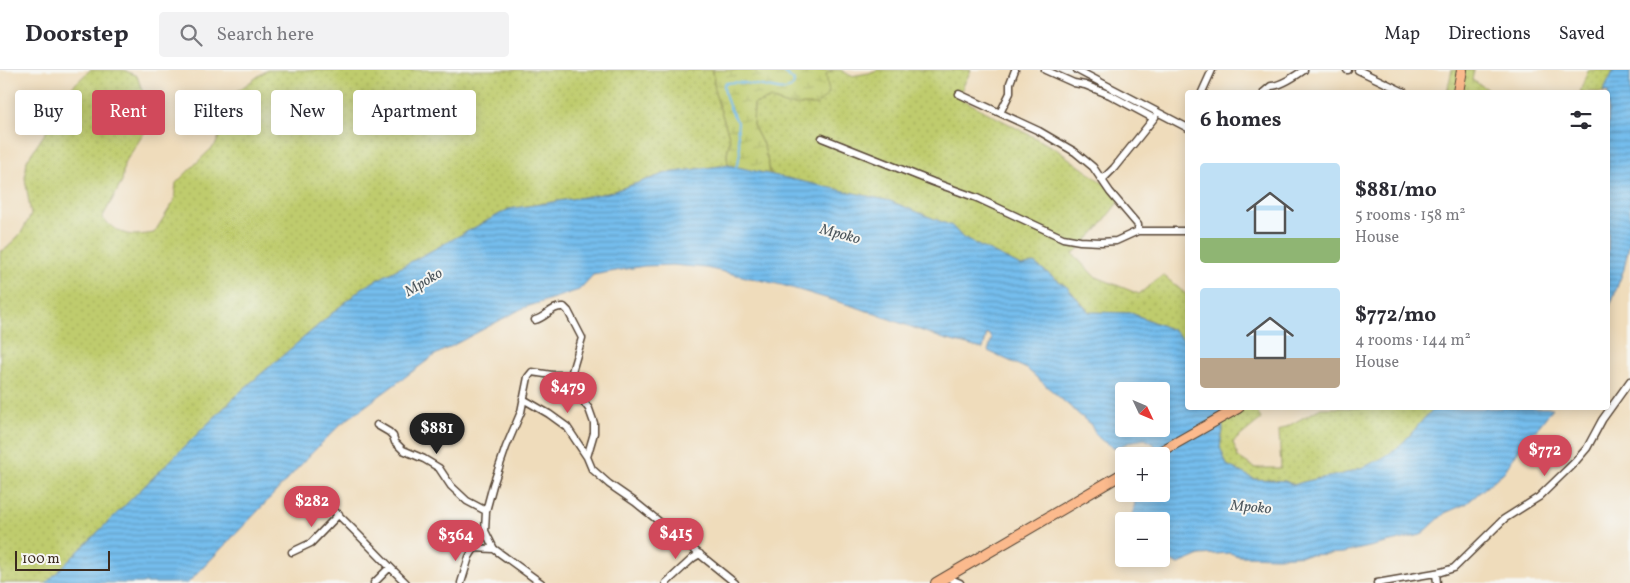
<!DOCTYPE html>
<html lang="en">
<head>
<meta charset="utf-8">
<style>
  :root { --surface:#fff; --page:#f2f2f3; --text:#2b2b33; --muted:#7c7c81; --line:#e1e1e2; --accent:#d1495b }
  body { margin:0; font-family:Vollkorn,serif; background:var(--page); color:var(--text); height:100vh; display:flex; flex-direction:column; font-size:19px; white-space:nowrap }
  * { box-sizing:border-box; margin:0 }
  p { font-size:16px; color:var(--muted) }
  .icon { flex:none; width:28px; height:28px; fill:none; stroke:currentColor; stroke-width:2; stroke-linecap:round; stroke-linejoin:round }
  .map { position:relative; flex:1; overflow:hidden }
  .drawer { position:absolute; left:1185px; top:20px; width:425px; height:320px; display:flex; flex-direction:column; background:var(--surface); border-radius:5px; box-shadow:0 2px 12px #0003 }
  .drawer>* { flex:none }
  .top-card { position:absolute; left:15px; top:20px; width:475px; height:45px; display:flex; gap:10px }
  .needle { width:32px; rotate:134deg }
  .tools { position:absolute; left:1115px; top:312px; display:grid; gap:10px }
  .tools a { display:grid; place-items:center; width:55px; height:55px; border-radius:5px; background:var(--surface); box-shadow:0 2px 12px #0003; font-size:25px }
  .scale { position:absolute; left:15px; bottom:12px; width:95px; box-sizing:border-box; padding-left:5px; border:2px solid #3b2a1e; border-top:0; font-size:14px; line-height:18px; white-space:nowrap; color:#3b2a1e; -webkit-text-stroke:4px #f6f6f2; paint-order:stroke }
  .price { position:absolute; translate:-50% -42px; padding:0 11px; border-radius:18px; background:var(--accent); color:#fff; font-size:16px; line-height:32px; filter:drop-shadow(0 1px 2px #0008) }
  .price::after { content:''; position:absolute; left:50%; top:30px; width:15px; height:11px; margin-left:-8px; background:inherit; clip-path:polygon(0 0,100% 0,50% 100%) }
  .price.current { background:#222; color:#fff }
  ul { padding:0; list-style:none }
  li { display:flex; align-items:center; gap:15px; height:125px; padding:0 15px }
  li span { display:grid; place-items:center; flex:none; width:140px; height:100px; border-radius:5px; color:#555 }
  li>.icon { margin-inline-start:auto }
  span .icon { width:60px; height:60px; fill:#fffc; stroke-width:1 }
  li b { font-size:21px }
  h2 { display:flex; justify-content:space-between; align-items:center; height:60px; padding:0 15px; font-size:21px }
  .chip { padding:0 18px; border-radius:5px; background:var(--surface); box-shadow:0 2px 12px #0003; font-size:18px; line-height:45px }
  .chip.current { background:var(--accent); color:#fff }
  header { display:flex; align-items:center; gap:30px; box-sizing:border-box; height:70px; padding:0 25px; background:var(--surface); border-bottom:1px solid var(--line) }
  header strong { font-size:24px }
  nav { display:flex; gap:28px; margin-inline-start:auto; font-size:18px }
  .search { width:350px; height:45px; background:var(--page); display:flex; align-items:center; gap:12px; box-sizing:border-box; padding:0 18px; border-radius:5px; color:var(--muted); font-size:19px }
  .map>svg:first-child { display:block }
  .grass { fill:url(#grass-dots); stroke:#7d7b46 }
  .wetland { fill:url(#wetland-marsh); stroke:#7d7b46 }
  .water { fill:url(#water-rules); stroke:#587486; fill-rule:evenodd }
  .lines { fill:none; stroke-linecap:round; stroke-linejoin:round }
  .stream { stroke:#75bded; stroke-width:2 }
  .street-casing { stroke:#564536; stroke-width:9 }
  .primary-casing { stroke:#564536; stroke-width:12 }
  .street { stroke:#fff; stroke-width:6 }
  .primary { stroke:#fbba8d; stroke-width:10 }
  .labels { text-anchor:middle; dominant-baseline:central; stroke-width:4; stroke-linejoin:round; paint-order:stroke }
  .water-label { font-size:15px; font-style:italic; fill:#4c565c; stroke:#f6f6f2 }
</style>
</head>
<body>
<header>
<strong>Doorstep</strong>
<div class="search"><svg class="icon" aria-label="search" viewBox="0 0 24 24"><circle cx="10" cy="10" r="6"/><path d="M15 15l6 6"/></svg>Search here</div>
<nav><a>Map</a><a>Directions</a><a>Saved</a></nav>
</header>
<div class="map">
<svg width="1630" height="513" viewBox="0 0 1630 513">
  <defs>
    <pattern id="grass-dots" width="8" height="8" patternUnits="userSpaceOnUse" patternTransform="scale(1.25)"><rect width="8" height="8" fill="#bfcc6d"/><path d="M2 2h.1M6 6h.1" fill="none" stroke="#a5af5e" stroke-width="1.8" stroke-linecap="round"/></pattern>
    <pattern id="wetland-marsh" width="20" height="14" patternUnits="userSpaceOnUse" patternTransform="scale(1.25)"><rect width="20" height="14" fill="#bfcc6d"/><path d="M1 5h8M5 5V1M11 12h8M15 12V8" fill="none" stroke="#a5af5e"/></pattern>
    <pattern id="water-rules" width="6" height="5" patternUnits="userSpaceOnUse" patternTransform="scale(1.25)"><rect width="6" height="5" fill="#75bded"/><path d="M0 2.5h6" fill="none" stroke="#619abf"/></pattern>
  </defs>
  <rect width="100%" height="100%" fill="#f6f6f2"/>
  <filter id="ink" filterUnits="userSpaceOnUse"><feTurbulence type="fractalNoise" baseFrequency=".02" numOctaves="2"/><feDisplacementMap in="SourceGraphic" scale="10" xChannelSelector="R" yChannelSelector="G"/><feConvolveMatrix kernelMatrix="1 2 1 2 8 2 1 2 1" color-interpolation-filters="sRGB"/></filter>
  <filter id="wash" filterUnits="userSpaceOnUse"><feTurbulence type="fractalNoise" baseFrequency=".0096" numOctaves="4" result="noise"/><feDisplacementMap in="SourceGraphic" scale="20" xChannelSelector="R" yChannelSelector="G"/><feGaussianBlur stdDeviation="1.12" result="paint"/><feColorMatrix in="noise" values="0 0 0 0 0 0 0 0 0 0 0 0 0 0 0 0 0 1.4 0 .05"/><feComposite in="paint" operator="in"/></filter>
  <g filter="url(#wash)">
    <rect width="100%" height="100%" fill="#efdcbb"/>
    <path class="grass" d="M90 0H124L137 6 150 42 146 60 124 94 122 112 102 148C121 166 129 167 154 163L174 131 176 113 216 74 236 22 267 0H713L715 23 730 69 727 84 728 95 667 103 608 123 509 139 362 218 241 321 46 513H0V182L7 178 21 163 31 145 25 108 27 90 48 59V40Z
      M833 0H841L851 6 875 2 877 0H971L958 27 1056 79 1122 127 1097 160 1073 184 1094 206 1139 224 1163 205 1187 225V273L1173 260 1131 243 1089 242 1067 217 1034 193 1021 196 963 168 952 156 890 131 771 105 764 77 753 55 754 34 770 29 788 35 826 4Z
      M1452 0H1474L1472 10 1493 22H1447Z
      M1588 0H1614L1603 22H1580Z
      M1221 338H1255L1261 349 1233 372 1238 387 1255 398H1281L1279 361 1321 338H1435C1419 351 1409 370 1392 382 1378 392 1359 399 1343 404 1326 408 1310 409 1294 415L1285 411 1254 409 1227 395 1220 377 1223 360Z"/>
    <path class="wetland" d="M713 0H833L826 4 829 23 817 35H788L770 29 754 34 753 55 764 77 771 105 728 95 727 84 730 69 715 23Z"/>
    <path class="water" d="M1614 0H1630V170L1624 199 1608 241V22H1603Z
      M728 95 890 131 952 156 963 168 1021 196 1034 193 1067 217 1089 242 1131 243 1173 260 1187 273 1188 338H1221L1223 360 1220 377 1227 395 1254 409 1285 411 1294 415C1310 409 1326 408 1343 404 1359 399 1378 392 1392 382 1409 370 1419 351 1435 338H1553L1536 360 1524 372 1504 402 1466 434 1445 443 1421 465 1343 483 1277 487 1238 486 1230 483 1200 485 1179 494 1161 488V451H1132L1136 424H1161L1163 391 1154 374 1145 369 1133 371 1115 378C1103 372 1096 368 1091 355L1027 299 988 281 992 268 987 263 983 279 944 269 859 238 782 215 706 198 673 195 644 196 593 205 579 220 523 238 435 285 341 354 311 384 257 442 188 513H46L241 321 362 218 509 139 608 123 667 103ZM1124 321H1161V359H1124Z"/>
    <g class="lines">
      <path class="stream" d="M736 97C745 80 735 69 738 52 731 43 724 26 724 14 734 8 772 19 786 20L793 16 794 11 782 0"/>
    </g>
  </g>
  <g filter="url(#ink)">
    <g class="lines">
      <defs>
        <path id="street" d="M1045 0 1074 13 1085 15 1110 25 1153 48
          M1077 0 1188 58
          M1347 0H1348
          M1358 0 1404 22
          M1202 22 1212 0
          M1264 22 1271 16C1280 16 1297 5 1304 0
          M959 24 1039 61 1075 82 1093 97 1110 122 1138 155V161
          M1000 43 1010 23V13L1015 0
          M822 68 933 112 977 128 1063 168 1080 171 1101 172 1116 171 1138 161H1188
          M1102 110 1114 98 1155 47
          M535 250C547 247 551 236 564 237L568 241 582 268 571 305 578 324 589 339 594 353V363L587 387 592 399 609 414 635 432 735 513
          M523 329 549 344 567 357 587 387
          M377 355 389 362 393 366 395 372 403 380 424 389 439 398 451 416 467 431 486 441
          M318 426C349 453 376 484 406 513
          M485 461 494 479
          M473 478 494 479 541 513
          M292 482 311 473 339 444
          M1436 503 1437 513
          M946 507 960 513
          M374 513 389 498
          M461 513 469 487 485 461 486 441 493 415 506 377 521 342 528 307 532 302 552 305H571
          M666 513 693 488 700 484
          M1377 513 1441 502 1454 498 1504 449 1539 427 1575 392 1587 378 1602 350 1630 311"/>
        <path id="primary" d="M1458 22 1462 0
          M1153 386 1238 338
          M936 513 1124 403"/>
      </defs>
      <use href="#street" class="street-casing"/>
      <use href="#primary" class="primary-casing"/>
      <use href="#street" class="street"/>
      <use href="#primary" class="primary"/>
    </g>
  </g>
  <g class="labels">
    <g class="water-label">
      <text transform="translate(840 165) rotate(15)">Mpoko</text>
      <text transform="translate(424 213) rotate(-31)">Mpoko</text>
      <text transform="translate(1251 438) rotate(5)">Mpoko</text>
    </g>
  </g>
</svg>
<div class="tools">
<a><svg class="needle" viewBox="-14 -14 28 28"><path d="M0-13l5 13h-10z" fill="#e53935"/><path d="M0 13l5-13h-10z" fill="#7c7c81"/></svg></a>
<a>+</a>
<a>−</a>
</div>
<div class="scale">100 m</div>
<b class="price" style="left:568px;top:344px">$479</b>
<b class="price current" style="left:437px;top:385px">$881</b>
<b class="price" style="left:1545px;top:407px">$772</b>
<b class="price" style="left:312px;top:458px">$282</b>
<b class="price" style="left:676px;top:490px">$415</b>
<b class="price" style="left:456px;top:492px">$364</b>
<div class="top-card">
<a class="chip">Buy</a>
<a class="chip current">Rent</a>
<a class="chip">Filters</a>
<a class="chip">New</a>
<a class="chip">Apartment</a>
</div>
<section class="drawer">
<h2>6 homes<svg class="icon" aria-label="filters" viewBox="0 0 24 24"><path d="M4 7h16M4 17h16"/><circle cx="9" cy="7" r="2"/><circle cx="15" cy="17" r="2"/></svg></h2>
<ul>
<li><span style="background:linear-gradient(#bfe0f5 75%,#8fb573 0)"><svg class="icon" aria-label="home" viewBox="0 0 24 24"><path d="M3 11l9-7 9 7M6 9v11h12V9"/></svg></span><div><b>$881/mo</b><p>5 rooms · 158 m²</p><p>House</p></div></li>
<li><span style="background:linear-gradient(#bfe0f5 70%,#b9a48a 0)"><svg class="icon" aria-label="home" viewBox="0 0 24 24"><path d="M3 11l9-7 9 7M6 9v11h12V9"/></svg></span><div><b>$772/mo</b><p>4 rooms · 144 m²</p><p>House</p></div></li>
</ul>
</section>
</div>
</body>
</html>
